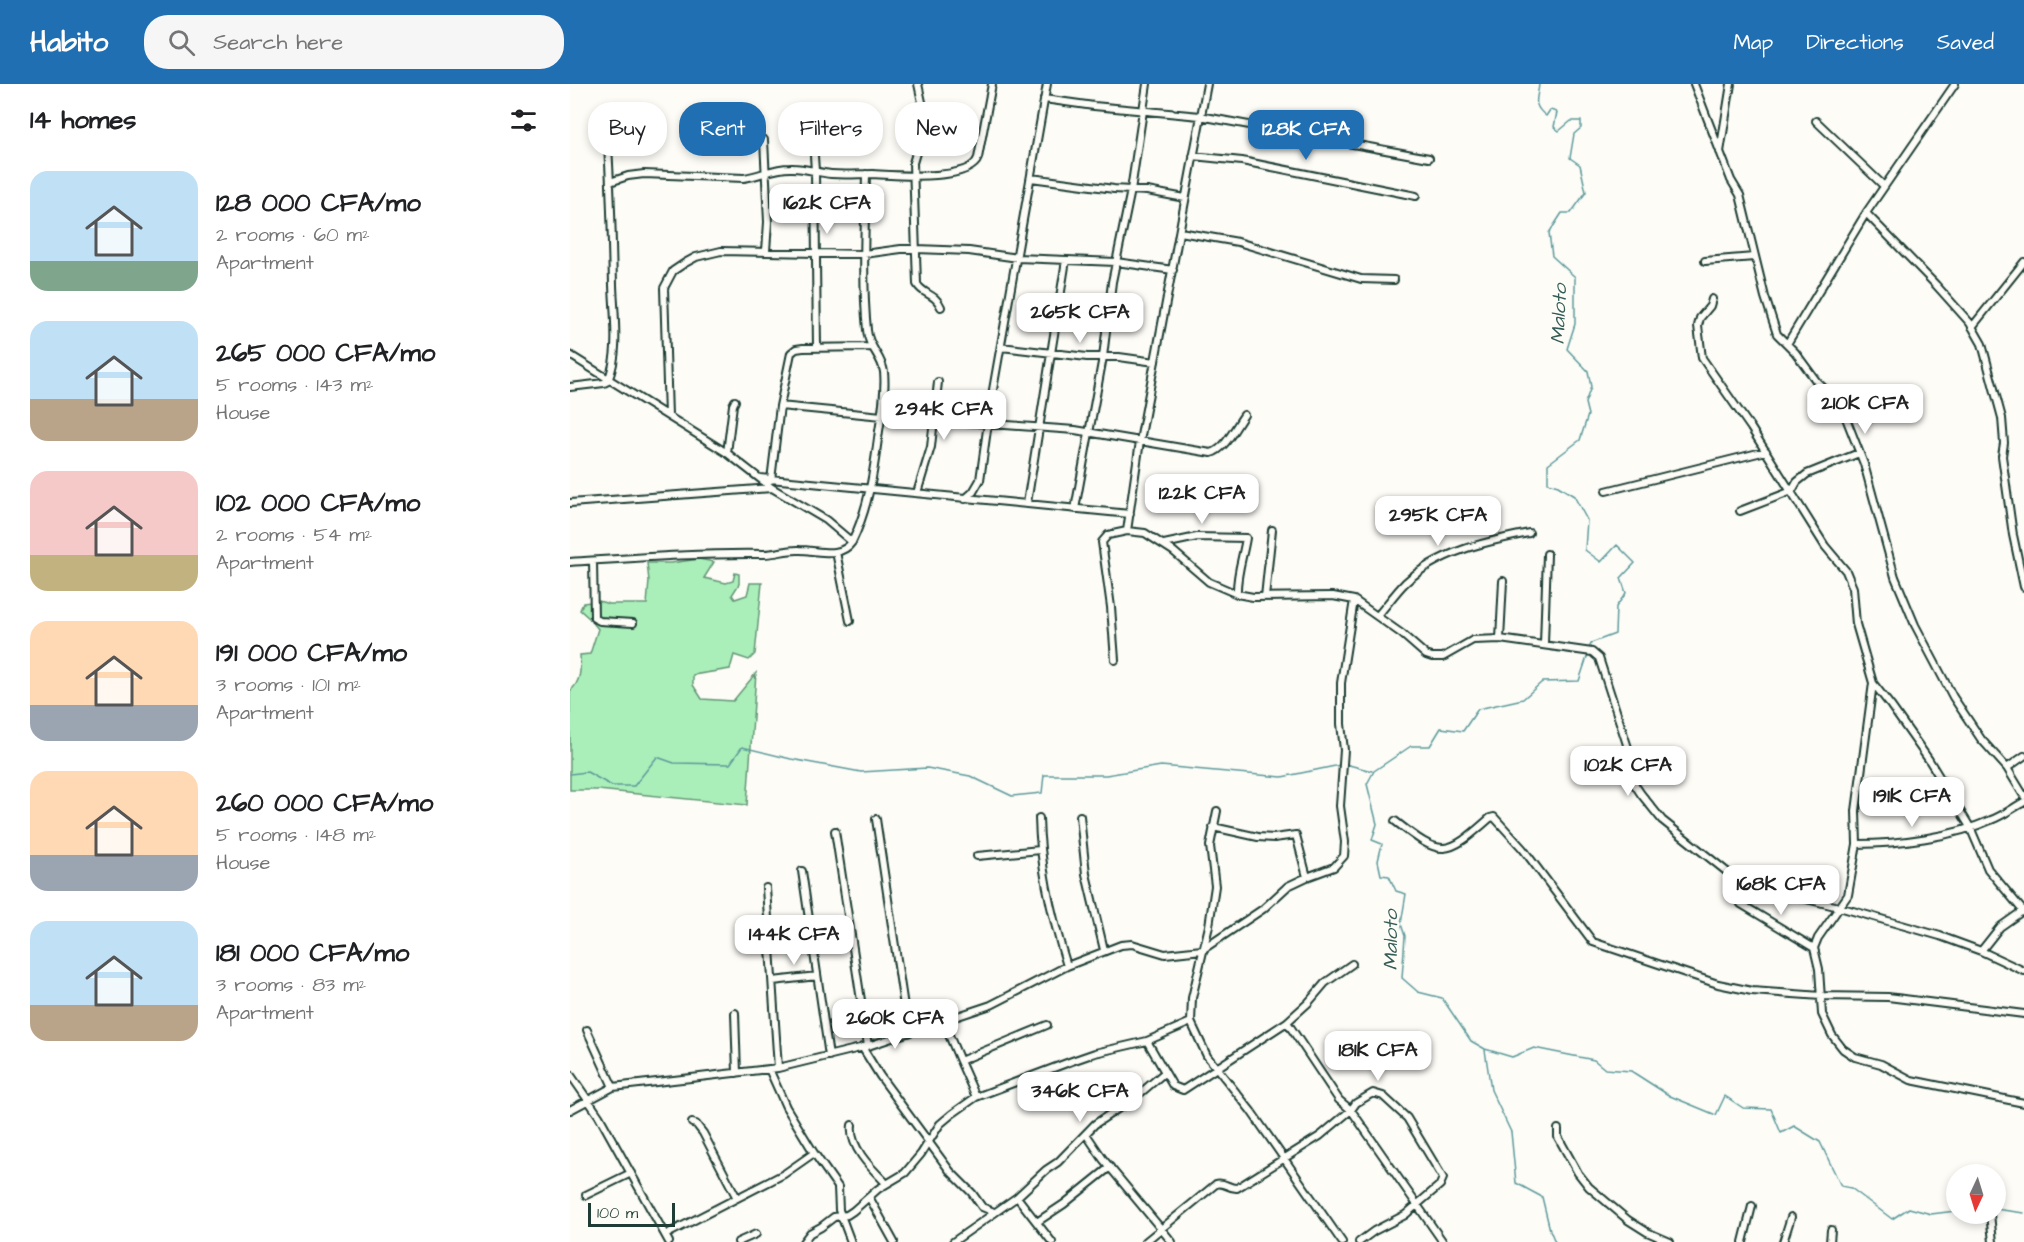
<!DOCTYPE html>
<html lang="en">
<head>
<meta charset="utf-8">
<style>
  :root { --surface:#fff; --page:#f6f6f6; --text:#202124; --muted:#757577; --accent:#1f6fb2 }
  body { margin:0; font-family:"Architects Daughter",sans-serif; background:var(--page); color:var(--text); height:100vh; display:flex; flex-direction:column; font-size:22px; white-space:nowrap }
  * { box-sizing:border-box; margin:0 }
  p { font-size:20px; color:var(--muted) }
  .icon { flex:none; width:33px; height:33px; fill:none; stroke:currentColor; stroke-width:2; stroke-linecap:round; stroke-linejoin:round }
  .map { position:relative; flex:1; overflow:hidden }
  .sheet { display:flex; flex-direction:column; background:var(--surface); width:570px }
  .sheet>* { flex:none }
  .top-card { position:absolute; left:18px; top:18px; width:570px; height:54px; display:flex; gap:12px }
  .needle { width:39px; rotate:184deg }
  .buttons { position:absolute; left:1376px; top:1080px; display:grid; gap:12px }
  .buttons a { display:grid; place-items:center; width:60px; height:60px; border-radius:50%; background:var(--surface); box-shadow:0 3px 9px #0003; font-size:30px }
  .scale { position:absolute; left:18px; bottom:15px; width:87px; box-sizing:border-box; padding-left:6px; border:3px solid #1f3d34; border-top:0; font-size:16px; line-height:21px; white-space:nowrap; color:#1f3d34; -webkit-text-stroke:4px #fdfcf7; paint-order:stroke }
  .price { position:absolute; translate:-50% -51px; padding:0 14px; border-radius:12px; background:#fff; color:#222; font-size:20px; line-height:39px; filter:drop-shadow(0 2px 3px #0008) }
  .price::after { content:''; position:absolute; left:50%; top:36px; width:18px; height:14px; margin-left:-9px; background:inherit; clip-path:polygon(0 0,100% 0,50% 100%) }
  .price.active { background:var(--accent); color:#fff }
  ul { padding:0; list-style:none }
  li { display:flex; align-items:center; gap:18px; height:150px; padding:0 30px }
  li span { display:grid; place-items:center; flex:none; width:168px; height:120px; border-radius:18px; color:#555 }
  li>.icon { margin-inline-start:auto }
  span .icon { width:72px; height:72px; fill:#fffc; stroke-width:1 }
  li b { font-size:26px }
  h2 { display:flex; justify-content:space-between; align-items:center; height:72px; padding:0 30px; font-size:26px }
  .chip { padding:0 21px; border-radius:24px; background:var(--surface); box-shadow:0 3px 9px #0003; font-size:21px; line-height:54px }
  .chip.active { background:var(--accent); color:#fff }
  header { display:flex; align-items:center; gap:36px; box-sizing:border-box; height:84px; padding:0 30px; background:var(--accent); color:#fff }
  header strong { font-size:28px }
  nav { display:flex; gap:33px; margin-inline-start:auto; font-size:21px }
  .search { width:420px; height:54px; background:var(--page); display:flex; align-items:center; gap:15px; box-sizing:border-box; padding:0 21px; border-radius:24px; color:var(--muted); font-size:22px }
  main { display:flex; flex:1; min-height:0 }
  .map>svg:first-child { display:block }
  .green { fill:#aaeeb9; stroke:#649676; stroke-width:1.5 }
  .lines { fill:none; stroke-linecap:round; stroke-linejoin:round }
  .stream { stroke:#5d9a9b; stroke-width:1.5 }
  .street-casing { stroke:#1f3d34; stroke-width:10 }
  .street { stroke:#fdfcf7; stroke-width:6 }
  .labels { text-anchor:middle; dominant-baseline:central; stroke-width:5; stroke-linejoin:round; paint-order:stroke }
  .water-label { font-size:20px; font-style:italic; fill:#345c56; stroke:#fdfcf7 }
</style>
</head>
<body>
<header>
<strong>Habito</strong>
<div class="search"><svg class="icon" aria-label="search" viewBox="0 0 24 24"><circle cx="10" cy="10" r="6"/><path d="M15 15l6 6"/></svg>Search here</div>
<nav><a>Map</a><a>Directions</a><a>Saved</a></nav>
</header>
<main>
<section class="sheet">
<h2>14 homes<svg class="icon" aria-label="filters" viewBox="0 0 24 24"><path d="M4 7h16M4 17h16"/><circle cx="9" cy="7" r="2"/><circle cx="15" cy="17" r="2"/></svg></h2>
<ul>
<li><span style="background:linear-gradient(#bfe0f5 75%,#7fa58c 0)"><svg class="icon" aria-label="home" viewBox="0 0 24 24"><path d="M3 11l9-7 9 7M6 9v11h12V9"/></svg></span><div><b>128 000 CFA/mo</b><p>2 rooms · 60 m²</p><p>Apartment</p></div></li>
<li><span style="background:linear-gradient(#bfe0f5 65%,#b9a48a 0)"><svg class="icon" aria-label="home" viewBox="0 0 24 24"><path d="M3 11l9-7 9 7M6 9v11h12V9"/></svg></span><div><b>265 000 CFA/mo</b><p>5 rooms · 143 m²</p><p>House</p></div></li>
<li><span style="background:linear-gradient(#f6c9c9 70%,#c2b280 0)"><svg class="icon" aria-label="home" viewBox="0 0 24 24"><path d="M3 11l9-7 9 7M6 9v11h12V9"/></svg></span><div><b>102 000 CFA/mo</b><p>2 rooms · 54 m²</p><p>Apartment</p></div></li>
<li><span style="background:linear-gradient(#ffd9b3 70%,#9aa5b1 0)"><svg class="icon" aria-label="home" viewBox="0 0 24 24"><path d="M3 11l9-7 9 7M6 9v11h12V9"/></svg></span><div><b>191 000 CFA/mo</b><p>3 rooms · 101 m²</p><p>Apartment</p></div></li>
<li><span style="background:linear-gradient(#ffd9b3 70%,#9aa5b1 0)"><svg class="icon" aria-label="home" viewBox="0 0 24 24"><path d="M3 11l9-7 9 7M6 9v11h12V9"/></svg></span><div><b>260 000 CFA/mo</b><p>5 rooms · 148 m²</p><p>House</p></div></li>
<li><span style="background:linear-gradient(#bfe0f5 70%,#b9a48a 0)"><svg class="icon" aria-label="home" viewBox="0 0 24 24"><path d="M3 11l9-7 9 7M6 9v11h12V9"/></svg></span><div><b>181 000 CFA/mo</b><p>3 rooms · 83 m²</p><p>Apartment</p></div></li>
</ul>
</section>
<div class="map">
<svg width="1454" height="1158" viewBox="0 0 1454 1158">
  <rect width="100%" height="100%" fill="#fdfcf7"/>
  <filter id="ink" filterUnits="userSpaceOnUse"><feTurbulence type="fractalNoise" baseFrequency=".0167" numOctaves="2"/><feDisplacementMap in="SourceGraphic" scale="12" xChannelSelector="R" yChannelSelector="G"/><feConvolveMatrix kernelMatrix="1 2 1 2 8 2 1 2 1" color-interpolation-filters="sRGB"/></filter>
  <g filter="url(#ink)">
    <path class="green" d="M129 475 144 478 134 494 156 499 163 497 165 489 169 490V500L162 511 165 515 177 511 180 499H192L185 570 179 576 164 571 160 585 123 591V601L132 615 163 617 186 589 177 721 28 706H0V607C11 598 11 585 10 571L20 570 28 545 20 535 10 526 13 519 29 517 39 520H77L79 497 77 479H101Z"/>
    <g class="lines">
      <path class="stream" d="M969 0C968 15 961 20 976 32L980 26 987 28 984 43 989 47 1001 37H1011V44L1004 50 1000 74 1010 81 1016 108 1001 129H992L979 149 982 172 1005 193V240L997 265 1018 287 1021 303 1015 319 1018 331 1010 356 978 380V399L988 402 1004 412 1017 436 1015 466 1031 478 1047 461 1065 479 1051 494 1056 509 1046 523 1045 550 1021 559 1019 565
        M1018 570 1009 597 972 598 953 615 908 625 893 647 871 644 860 662H841L804 687 797 700 807 740 802 756 812 760 808 777 811 791 819 792 826 807 836 810 831 840 835 852 832 894 848 908 872 914 901 957 915 965 942 973 964 964 1024 976 1035 985 1061 987 1100 1012 1146 1031 1155 1012 1173 1024 1201 1025 1211 1049 1224 1042 1250 1058 1271 1102 1281 1104 1322 1135 1339 1124 1361 1130 1386 1127
        M775 680 802 687
        M0 690 17 688 42 702H64L87 673 104 679 160 680 172 663 221 675 291 688 357 684 400 692 442 712 472 709 474 691H536L591 682 712 693 770 681
        M915 966 921 1006 941 1048 946 1099 972 1113 980 1146 985 1158
        M1425 1125 1454 1129"/>
      <defs>
        <path id="street" d="M348 0 352 18V39L356 46
          M1124 0 1161 96 1170 111 1195 213 1207 250 1225 268 1247 298 1267 316 1274 329 1294 380 1325 493 1345 541 1383 613 1411 655 1437 684 1454 712
          M474 15 524 22 630 32 859 74
          M1246 37 1314 102
          M242 41 245 87 247 263
          M194 56 198 138 196 167
          M1150 68 1161 0
          M623 72 672 77 846 112
          M461 94 544 105 577 107 615 114
          M40 98 58 92 74 90 174 94C190 92 203 84 220 84 234 83 247 89 261 90 275 91 289 90 303 90 324 91 400 98 408 74L422 0
          M1296 129 1366 201 1400 239 1412 260 1432 334 1434 359 1432 372 1443 451 1454 503
          M610 148 668 158 791 195 824 196
          M1135 177 1184 173
          M1142 215 1140 222 1130 234 1128 242 1132 274 1181 344 1255 462 1276 487 1283 504 1286 540 1303 599 1321 622 1359 676 1400 743 1418 785 1454 828
          M371 223C365 209 353 211 347 200L343 79 351 52 356 46 366 41 379 42
          M1402 243 1454 178
          M1217 260 1296 129 1385 0
          M431 263 517 273H549L585 278
          M0 271 157 369 202 404 256 436 282 458C270 475 248 466 230 466 218 465 206 470 194 470 129 469 64 474 0 478
          M0 303 34 299 38 297C50 268 44 232 43 201 42 155 41 109 38 62
          M210 322 312 332 505 346 641 369C655 366 666 342 674 331
          M98 332 94 204 103 187 115 179 126 173 151 167 294 170 331 165H347L399 167 448 174 546 178 603 186
          M157 369 163 321 165 317
          M190 394 560 430
          M201 396 210 322 221 269 226 265 233 264 301 263
          M1036 407 1196 367
          M347 409 361 363 368 298
          M395 415 403 408 410 396 421 317 477 0
          M0 419 202 404
          M457 419 496 176
          M505 425 533 273 542 198 561 106 577 0
          M1170 427 1222 407 1227 398 1237 390 1289 369
          M557 447 570 357 637 0
          M282 458C299 423 304 386 309 347 312 329 316 307 314 288 312 272 298 263 297 246 292 195 295 142 296 90
          M594 460 627 453 676 454C673 473 666 491 667 510
          M266 468 280 537
          M23 477 24 534 30 537 63 539
          M695 513 702 446
          M808 531C817 521 825 509 835 499 869 467 915 458 959 449
          M930 555 933 497
          M974 560 977 470
          M545 576 541 523 532 458 538 451 557 447 575 449 603 467 639 498 667 510 683 513 763 512 784 516 832 550 856 571 862 573H873L903 556 930 555 1022 568 1029 574 1061 673 1065 701 1071 710 1092 736 1171 799 1269 823 1370 852 1411 867 1454 887
          M1303 599 1286 727 1287 760 1278 811 1248 854 1244 864 1249 885 1252 930 1262 951 1273 965 1285 973 1311 980 1341 996 1454 1019
          M1437 684 1454 672
          M647 727 640 762 645 802 639 842 622 914 621 938 637 972 681 1027 772 1158
          M510 732 516 790 534 866
          M469 734C470 784 482 834 497 882
          M306 735 338 949
          M825 737C872 774 876 773 920 734L924 733 953 765 1023 858 1148 900 1182 907 1251 912 1318 913 1454 930
          M643 743 688 753 704 754 726 751 737 793
          M265 747 298 962
          M1287 760C1328 760 1383 753 1421 736 1432 732 1443 724 1454 718
          M407 772 470 766
          M232 787 259 972
          M1171 799C1167 807 1168 813 1171 820L1244 864
          M196 804 208 984
          M1411 867 1430 843 1454 826
          M203 897 247 892
          M165 929 167 989
          M373 937 390 977
          M717 938 769 1016 781 1026 873 1158
          M17 946 43 1003
          M577 957 603 1002 613 1006 717 938 738 919 755 899 782 880
          M292 963 310 992 380 1087 402 1109 412 1123 424 1128
          M199 985 216 1023 244 1069 268 1103 269 1126 281 1158
          M0 990 29 1032 99 1158
          M406 1013 390 977 477 941
          M0 1026 43 1003 208 984 298 962 421 921 497 882 551 861 562 860 595 870 632 866 693 825 718 802 737 793 764 783 774 772 775 758 770 722 774 666 771 640V599L784 516
          M122 1039 126 1040 133 1049 167 1114
          M282 1041C279 1063 301 1084 316 1099
          M988 1045V1053L1008 1089 1019 1103 1058 1136 1077 1148 1100 1158
          M516 1050 533 1075 602 1158
          M16 1111 61 1089
          M299 1113 324 1158
          M447 1113 476 1086 488 1078 525 1040 567 1012 595 988
          M1420 1130 1423 1158
          M467 1138 494 1120 540 1083
          M95 1151 214 1090 244 1069
          M168 1158 186 1150
          M233 1158 240 1149 251 1143 264 1133 277 1131 283 1127 308 1105 335 1089 351 1070 370 1040 382 1030 406 1013 502 977 525 969 577 957 621 938
          M383 1158 447 1113 482 1158
          M575 1158 646 1100C654 1097 659 1105 667 1104L750 1052 781 1026 786 1019 803 1009 813 1012 837 1034 873 1094 870 1101 835 1131 804 1147 789 1158
          M1173 1158 1182 1122
          M1213 1158 1221 1133
          M1260 1158 1261 1146"/>
      </defs>
      <use href="#street" class="street-casing"/>
      <use href="#street" class="street"/>
    </g>
  </g>
  <g class="labels">
    <g class="water-label">
      <text transform="translate(989 230) rotate(-88)">Maloto</text>
      <text transform="translate(821 856) rotate(-90)">Maloto</text>
    </g>
  </g>
</svg>
<div class="buttons">
<a><svg class="needle" viewBox="-14 -14 28 28"><path d="M0-13l5 13h-10z" fill="#e53935"/><path d="M0 13l5-13h-10z" fill="#757577"/></svg></a>
</div>
<div class="scale">100 m</div>
<b class="price active" style="left:736px;top:77px">128K CFA</b>
<b class="price" style="left:257px;top:151px">162K CFA</b>
<b class="price" style="left:510px;top:260px">265K CFA</b>
<b class="price" style="left:1295px;top:351px">210K CFA</b>
<b class="price" style="left:374px;top:357px">294K CFA</b>
<b class="price" style="left:632px;top:441px">122K CFA</b>
<b class="price" style="left:868px;top:463px">295K CFA</b>
<b class="price" style="left:1058px;top:713px">102K CFA</b>
<b class="price" style="left:1342px;top:744px">191K CFA</b>
<b class="price" style="left:1211px;top:832px">168K CFA</b>
<b class="price" style="left:224px;top:882px">144K CFA</b>
<b class="price" style="left:325px;top:966px">260K CFA</b>
<b class="price" style="left:808px;top:998px">181K CFA</b>
<b class="price" style="left:510px;top:1039px">346K CFA</b>
<div class="top-card">
<a class="chip">Buy</a>
<a class="chip active">Rent</a>
<a class="chip">Filters</a>
<a class="chip">New</a>
</div>
</div>
</main>
</body>
</html>
